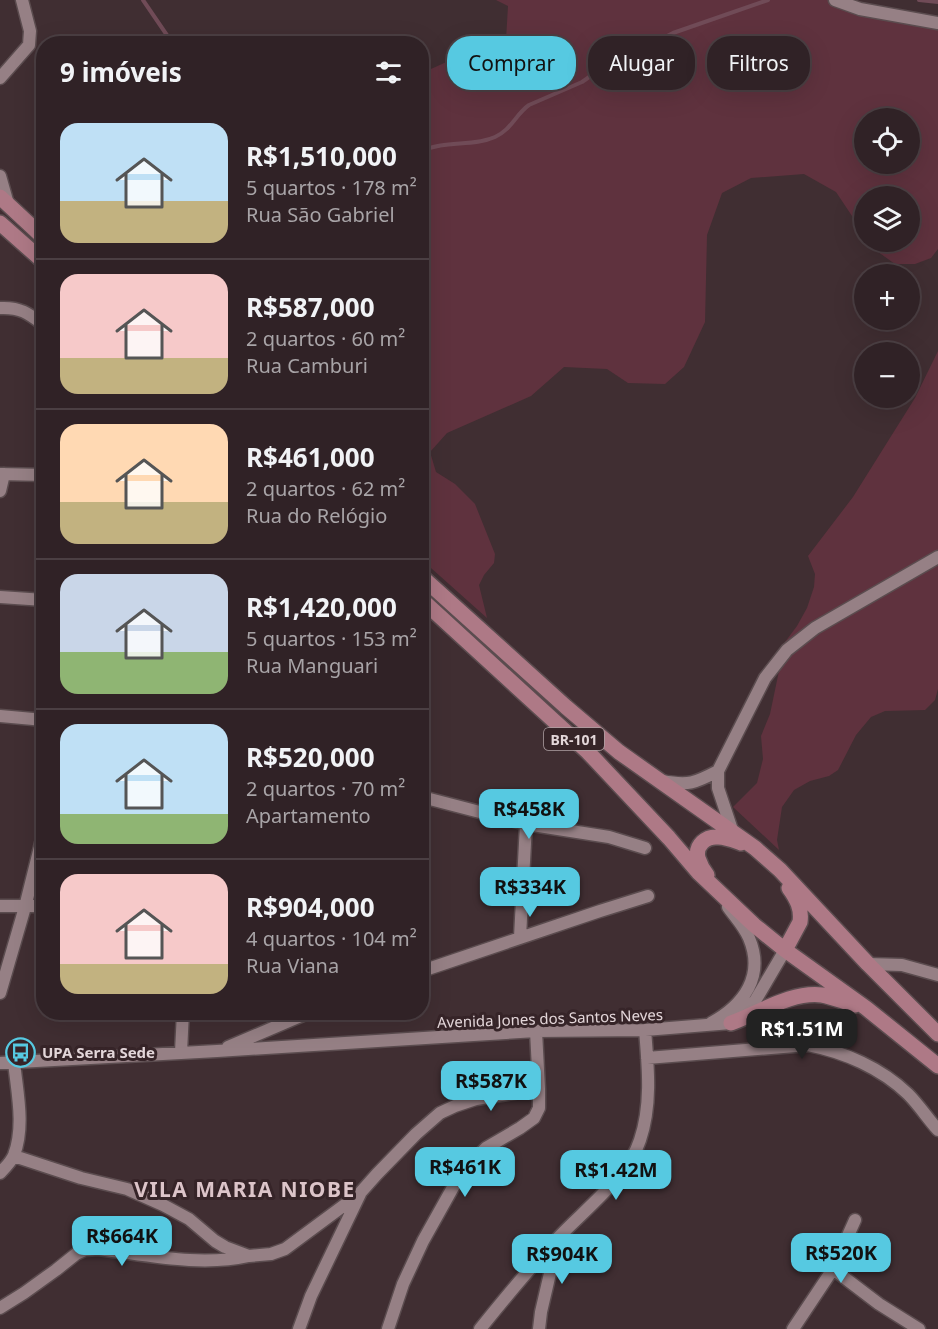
<!DOCTYPE html>
<html lang="pt">
<head>
<meta charset="utf-8">
<style>
  :root { --surface:#302226; --page:#382a2e; --text:#f1f3f6; --muted:#a8a4a7; --line:#4b3f43; --accent:#56c9e1 }
  body { margin:0; font-family:"Noto Sans",sans-serif; background:var(--page); color:var(--text); height:100vh; display:flex; flex-direction:column; font-size:22px; white-space:nowrap }
  * { box-sizing:border-box; margin:0 }
  p { font-size:20px; color:var(--muted) }
  .icon { flex:none; width:33px; height:33px; fill:none; stroke:currentColor; stroke-width:2; stroke-linecap:round; stroke-linejoin:round }
  .map { position:relative; flex:1; overflow:hidden }
  .panel { position:absolute; left:36px; top:36px; width:393px; height:984px; display:flex; flex-direction:column; background:var(--surface); border-radius:24px; box-shadow:0 6px 24px #0002,0 0 0 2px var(--line) }
  .panel>* { flex:none }
  .guide { position:absolute; left:447px; top:36px; width:400px; height:54px; display:flex; gap:12px }
  .controls { position:absolute; left:854px; top:108px; display:grid; gap:12px }
  .controls a { display:grid; place-items:center; width:66px; height:66px; border-radius:50%; background:var(--surface); box-shadow:0 6px 24px #0002,0 0 0 2px var(--line); font-size:30px }
  .price { position:absolute; translate:-50% -51px; padding:0 14px; border-radius:12px; background:var(--accent); color:#111; font-size:20px; line-height:39px; filter:drop-shadow(0 2px 3px #0008) }
  .price::after { content:''; position:absolute; left:50%; top:36px; width:18px; height:14px; margin-left:-9px; background:inherit; clip-path:polygon(0 0,100% 0,50% 100%) }
  .price.on { background:#222; color:#fff }
  ul { padding:0; list-style:none }
  li { display:flex; align-items:center; gap:18px; height:150px; padding:0 24px }
  li+li { border-top:2px solid var(--line) }
  li span { display:grid; place-items:center; flex:none; width:168px; height:120px; border-radius:18px; color:#555 }
  li>.icon { margin-inline-start:auto }
  span .icon { width:72px; height:72px; fill:#fffc; stroke-width:1 }
  li b { font-size:26px }
  h2 { display:flex; justify-content:space-between; align-items:center; height:72px; padding:0 24px; font-size:26px }
  .pill { padding:0 21px; border-radius:24px; background:var(--surface); box-shadow:0 6px 24px #0002,0 0 0 2px var(--line); font-size:21px; line-height:54px }
  .pill.on { background:var(--accent); color:#111 }
  .map>svg:first-child { display:block }
  .green { fill:#5f323e; fill-rule:evenodd }
  .lines { fill:none; stroke-linecap:round; stroke-linejoin:round }
  .stream { stroke:#704b57; stroke-width:4 }
  .minor-casing { stroke:#5b4c4f; stroke-width:15 }
  .major-casing { stroke:#5b4c4f; stroke-width:18 }
  .minor { stroke:#968085; stroke-width:12 }
  .major { stroke:#ae7986; stroke-width:15 }
  .labels { text-anchor:middle; dominant-baseline:central; stroke-width:6; stroke-linejoin:round; paint-order:stroke }
  .shield { fill:#362428; stroke:#afa1a4; stroke-width:1.5 }
  .shield-label { font-size:14px; font-weight:bold; fill:#e3d6d9 }
  .street-label { font-size:15px; fill:#e3d6d9; stroke:#362428 }
  .poi-label { font-size:15px; font-weight:bold; fill:#e3d6d9; stroke:#362428; text-anchor:start }
  .district-label { font-size:21px; font-weight:bold; letter-spacing:1.5px; fill:#dcc4c9; stroke:#362428 }
</style>
</head>
<body>
<div class="map">
<svg width="938" height="1329" viewBox="0 0 938 1329">
  <rect width="100%" height="100%" fill="#402e32"/>
  <path class="green" d="M496 0H853L865 7 938 17V249L931 258 915 264H895L874 249 869 242H909V196H864V234L836 192 804 174 751 178 722 193 707 235 705 322 684 367 665 384 628 383 607 369 564 367 531 396 447 433 430 452 436 472 455 484 475 504 495 554 494 563 484 575 479 585 487 618 422 560V73L482 46 506 40 508 6ZM864 118H909V164H864Z
    M938 351V689L935 700 925 710 885 711 871 717 856 735 838 770 829 776 810 781 794 790 782 807 777 840 779 850 733 807 757 783 763 759 761 736 770 714 785 642 797 626 807 608 814 587 815 574 808 556 853 497 915 398Z"/>
  <g class="lines">
    <path class="stream" d="M143 0 173 44
      M919 0 938 2
      M422 151C445 140 473 147 495 137 511 130 516 114 529 105L582 82 592 75 673 33 768 0"/>
    <defs>
      <path id="minor" d="M835 0 860 9 938 23
        M0 78 29 45 30 31 22 0
        M0 176 8 204
        M0 308C20 307 28 313 44 325
        M0 474 44 475
        M0 491 4 474
        M0 597 44 600
        M0 716 44 720
        M662 781C689 786 695 783 718 771
        M422 797 526 824 609 837 645 848
        M732 830 718 788V771L765 678 787 650 815 628 938 557
        M0 906H44
        M520 937 526 824
        M868 964 902 965 938 975
        M422 971 600 911 648 896
        M0 993 25 907 44 831
        M711 1023C744 1005 765 976 749 938 744 926 735 917 728 907
        M228 1047 310 1012
        M181 1052 183 1012
        M647 1058 808 1045C844 1052 881 1068 908 1094 919 1105 928 1119 938 1130
        M0 1063 217 1051 536 1031 645 1030 731 1023 755 1001 785 950
        M14 1156 81 1178 127 1189 163 1205 189 1219 215 1241 225 1247 249 1256 271 1254 285 1249 358 1195
        M0 1173C5 1168 11 1162 14 1155 25 1126 17 1092 14 1062
        M833 1269 879 1304 919 1329
        M0 1308 24 1293 56 1270 76 1254 85 1250 98 1249C148 1255 200 1267 249 1256
        M299 1329 311 1296 361 1192 377 1174 416 1134 440 1113 455 1106 476 1099 539 1089 536 1031
        M388 1329 403 1284 423 1241 461 1173 486 1148 520 1128 534 1118 539 1108V1089
        M480 1329C505 1298 530 1267 558 1238 583 1211 629 1176 640 1140 652 1105 648 1066 645 1030
        M539 1329 541 1312 558 1239
        M793 1329 833 1269 855 1220"/>
      <path id="major" d="M0 197 44 238
        M0 223 44 262
        M422 577 566 707 619 752 755 848 780 870 868 964 938 1034
        M422 600 588 752 669 838 698 872 754 925 785 950 866 1008 938 1066
        M707 875C703 870 700 864 698 858 695 845 706 836 718 837 726 837 733 840 741 843
        M785 950 800 922C802 909 797 899 789 888
        M731 1023C759 1013 792 991 822 995 833 997 844 1002 855 1005"/>
    </defs>
    <use href="#minor" class="minor-casing"/>
    <use href="#major" class="major-casing"/>
    <use href="#minor" class="minor"/>
    <use href="#major" class="major"/>
  </g>
  <defs>
    <symbol id="bus-ring" viewBox="-11 -11 22 22"><circle r="9.5" fill="#362428" stroke="#56c9e1" stroke-width="1.5"/><path d="M-5-6H5V4H4V6H2V4H-2V6H-4V4H-5ZM-3.5-4V0h7V-4ZM-3.5 1.2v1.5H-2V1.2ZM2 1.2v1.5H3.5V1.2Z" fill="#56c9e1"/></symbol>
  </defs>
  <g fill-rule="evenodd">
    <use href="#bus-ring" x="4" y="1036" width="33" height="33"/>
  </g>
  <g class="labels">
    <rect class="shield" x="544" y="728" width="60" height="22" rx="4.5"/>
    <g class="shield-label">
      <text x="574" y="739">BR-101</text>
    </g>
    <g class="street-label">
      <text transform="translate(550 1018) rotate(-2)">Avenida Jones dos Santos Neves</text>
    </g>
    <g class="poi-label">
      <text x="42" y="1052">UPA Serra Sede</text>
    </g>
    <g class="district-label">
      <text x="245" y="1189">VILA MARIA NIOBE</text>
    </g>
  </g>
</svg>
<div class="controls">
<a><svg class="icon" aria-label="locate" viewBox="0 0 24 24"><circle cx="12" cy="12" r="6"/><path d="M12 2v4M12 18v4M2 12h4M18 12h4"/></svg></a>
<a><svg class="icon" aria-label="layers" viewBox="0 0 24 24"><path d="M12 4l9 5-9 5-9-5zM3 14l9 5 9-5"/></svg></a>
<a>+</a>
<a>−</a>
</div>
<b class="price" style="left:529px;top:840px">R$458K</b>
<b class="price" style="left:530px;top:918px">R$334K</b>
<b class="price on" style="left:802px;top:1060px">R$1.51M</b>
<b class="price" style="left:491px;top:1112px">R$587K</b>
<b class="price" style="left:465px;top:1198px">R$461K</b>
<b class="price" style="left:616px;top:1201px">R$1.42M</b>
<b class="price" style="left:122px;top:1267px">R$664K</b>
<b class="price" style="left:841px;top:1284px">R$520K</b>
<b class="price" style="left:562px;top:1285px">R$904K</b>
<div class="guide">
<a class="pill on">Comprar</a>
<a class="pill">Alugar</a>
<a class="pill">Filtros</a>
</div>
<section class="panel">
<h2>9 imóveis<svg class="icon" aria-label="filters" viewBox="0 0 24 24"><path d="M4 7h16M4 17h16"/><circle cx="9" cy="7" r="2"/><circle cx="15" cy="17" r="2"/></svg></h2>
<ul>
<li><span style="background:linear-gradient(#bfe0f5 65%,#c2b280 0)"><svg class="icon" aria-label="home" viewBox="0 0 24 24"><path d="M3 11l9-7 9 7M6 9v11h12V9"/></svg></span><div><b>R$1,510,000</b><p>5 quartos · 178 m²</p><p>Rua São Gabriel</p></div></li>
<li><span style="background:linear-gradient(#f6c9c9 70%,#c2b280 0)"><svg class="icon" aria-label="home" viewBox="0 0 24 24"><path d="M3 11l9-7 9 7M6 9v11h12V9"/></svg></span><div><b>R$587,000</b><p>2 quartos · 60 m²</p><p>Rua Camburi</p></div></li>
<li><span style="background:linear-gradient(#ffd9b3 65%,#c2b280 0)"><svg class="icon" aria-label="home" viewBox="0 0 24 24"><path d="M3 11l9-7 9 7M6 9v11h12V9"/></svg></span><div><b>R$461,000</b><p>2 quartos · 62 m²</p><p>Rua do Relógio</p></div></li>
<li><span style="background:linear-gradient(#c9d6e8 65%,#8fb573 0)"><svg class="icon" aria-label="home" viewBox="0 0 24 24"><path d="M3 11l9-7 9 7M6 9v11h12V9"/></svg></span><div><b>R$1,420,000</b><p>5 quartos · 153 m²</p><p>Rua Manguari</p></div></li>
<li><span style="background:linear-gradient(#bfe0f5 75%,#8fb573 0)"><svg class="icon" aria-label="home" viewBox="0 0 24 24"><path d="M3 11l9-7 9 7M6 9v11h12V9"/></svg></span><div><b>R$520,000</b><p>2 quartos · 70 m²</p><p>Apartamento</p></div></li>
<li><span style="background:linear-gradient(#f6c9c9 75%,#c2b280 0)"><svg class="icon" aria-label="home" viewBox="0 0 24 24"><path d="M3 11l9-7 9 7M6 9v11h12V9"/></svg></span><div><b>R$904,000</b><p>4 quartos · 104 m²</p><p>Rua Viana</p></div></li>
</ul>
</section>
</div>
</body>
</html>
